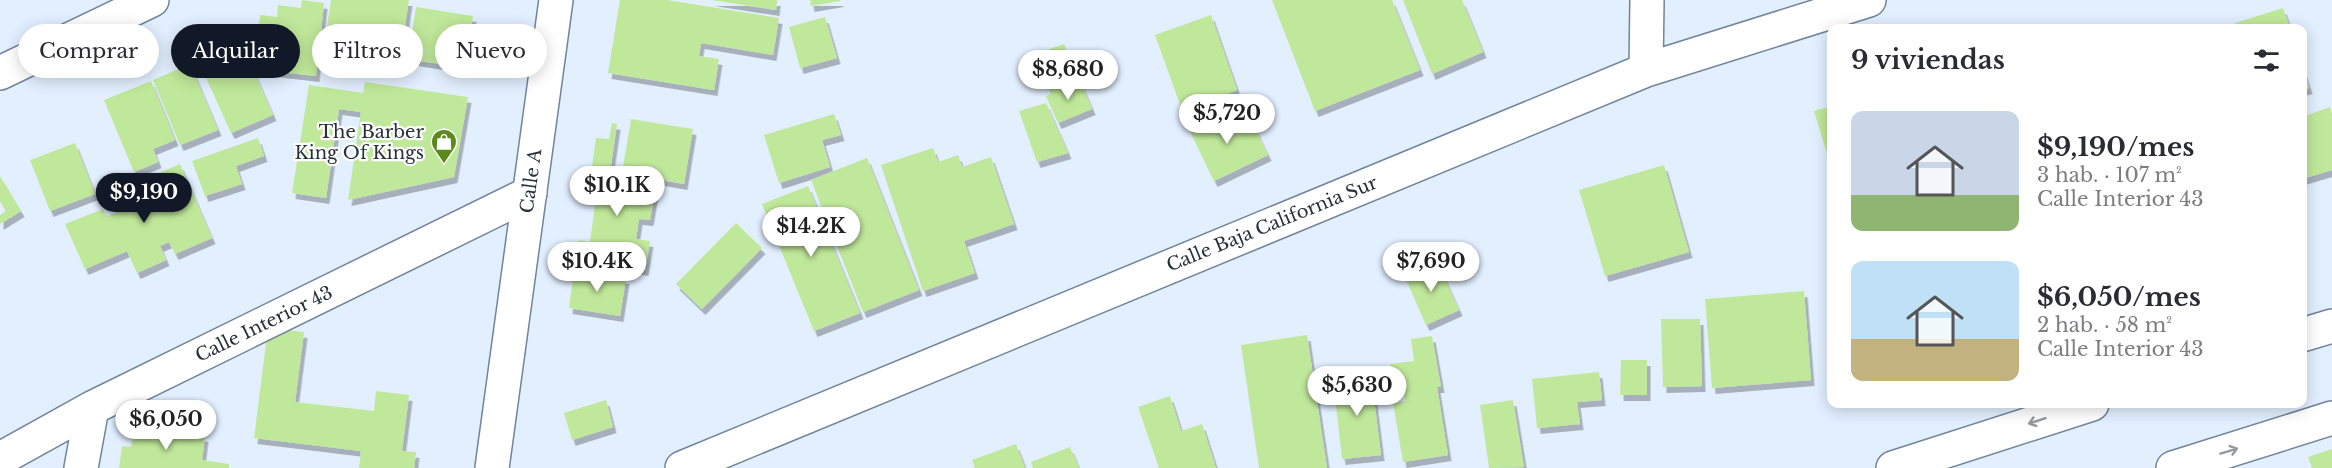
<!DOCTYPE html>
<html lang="es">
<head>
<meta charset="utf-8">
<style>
  :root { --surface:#fff; --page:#f7f7f7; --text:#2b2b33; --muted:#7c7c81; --accent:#111827 }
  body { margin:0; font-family:"Libre Baskerville",serif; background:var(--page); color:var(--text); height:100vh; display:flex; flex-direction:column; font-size:22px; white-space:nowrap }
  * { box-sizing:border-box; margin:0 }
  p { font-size:20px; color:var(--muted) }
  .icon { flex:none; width:33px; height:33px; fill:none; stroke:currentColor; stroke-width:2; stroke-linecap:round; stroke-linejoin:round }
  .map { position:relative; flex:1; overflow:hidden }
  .sheet { position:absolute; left:1827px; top:24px; width:480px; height:384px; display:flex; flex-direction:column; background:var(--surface); border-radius:12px; box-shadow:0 3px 15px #0003 }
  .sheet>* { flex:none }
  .top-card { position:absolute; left:18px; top:24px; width:570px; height:54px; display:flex; gap:12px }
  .price { position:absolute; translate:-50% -51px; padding:0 14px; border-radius:21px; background:#fff; color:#222; font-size:20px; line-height:39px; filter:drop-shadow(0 2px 3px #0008) }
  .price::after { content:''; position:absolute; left:50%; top:36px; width:18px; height:14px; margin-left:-9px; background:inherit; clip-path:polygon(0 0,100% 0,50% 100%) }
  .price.selected { background:var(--accent); color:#fff }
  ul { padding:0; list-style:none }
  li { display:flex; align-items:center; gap:18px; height:150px; padding:0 24px }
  li span { display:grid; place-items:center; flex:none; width:168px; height:120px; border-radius:12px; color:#555 }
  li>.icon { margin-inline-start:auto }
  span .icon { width:72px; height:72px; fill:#fffc; stroke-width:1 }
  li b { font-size:26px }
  h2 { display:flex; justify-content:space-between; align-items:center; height:72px; padding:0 24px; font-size:26px }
  .pill { padding:0 21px; border-radius:27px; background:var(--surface); box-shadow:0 3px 15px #0003; font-size:21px; line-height:54px }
  .pill.selected { background:var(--accent); color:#fff }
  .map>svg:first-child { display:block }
  .building { fill:#c0e89a; filter:url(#shadow) }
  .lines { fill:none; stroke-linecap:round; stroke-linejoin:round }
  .minor-casing { stroke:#70849b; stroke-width:36 }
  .tertiary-casing { stroke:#70849b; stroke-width:36 }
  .minor { stroke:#fff; stroke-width:33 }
  .tertiary { stroke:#fff; stroke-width:33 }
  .oneway { stroke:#94989c }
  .labels { text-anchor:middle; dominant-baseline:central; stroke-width:4.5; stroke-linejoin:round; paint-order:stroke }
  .poi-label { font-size:18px; fill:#28313a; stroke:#fff; text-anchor:end }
  .street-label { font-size:18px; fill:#28313a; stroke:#fff }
</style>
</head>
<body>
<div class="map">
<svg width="2332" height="468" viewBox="0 0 2332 468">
  <defs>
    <filter id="shadow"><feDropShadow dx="3.5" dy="6" stdDeviation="0" flood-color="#0004"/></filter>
  </defs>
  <rect width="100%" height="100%" fill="#e2effe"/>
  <path class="building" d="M302 0 324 3 316 76 255 69 260 15 277 17 278 5 301 8Z
    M331 0H409L400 57 324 46Z
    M620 0H667L779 18 773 55 701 43 699 56 719 59 714 90 608 73Z
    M711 0H777L776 10Z
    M810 0H840V1L811 6Z
    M1272 0H1392L1420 70 1315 111Z
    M1403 0H1462L1483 52 1432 74Z
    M416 7 473 16 465 68 408 59Z
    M2283 8 2290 28H2237L2235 23Z
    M1211 15 1237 90 1182 110 1155 35Z
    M825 17 837 58 800 68 789 27Z
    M241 42 273 115 231 133 198 60Z
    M1064 44 1074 66 1047 77 1038 53Z
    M190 64 218 130 180 145 153 80Z
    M2303 69 2309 88 2302 90V70Z
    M151 81 175 140 153 149 158 162 134 172 104 100Z
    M1060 81 1064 89 1081 83 1092 109 1058 123 1046 96 1051 94 1047 86Z
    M365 82 468 97 454 177 348 200 361 112 339 109 326 198 292 193 309 85 363 93Z
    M1046 103 1068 153 1037 162 1019 111Z
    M1832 106V167H1831L1814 111Z
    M2330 107 2332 114V170L2302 179V117Z
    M1224 111 1231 128 1251 119 1268 155 1214 181 1188 127Z
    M834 114 841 135 822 140 830 167 779 183 764 135Z
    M631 119 693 129 684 184 622 173Z
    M612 123 617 124 609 179 656 186 650 220 639 219 636 239 650 241 645 270 625 267 624 274 605 272 606 264 576 259 579 240 590 242 600 167 592 166 596 138 609 139Z
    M258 138 264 156 236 166 242 184 205 196 192 161Z
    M75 143 95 194 50 211 30 160Z
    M933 148 938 162 958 155 962 167 991 157 1014 224 964 241 975 273 923 291 881 165Z
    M867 158 919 290 863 312 811 180Z
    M180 164 212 238 175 254 169 242 160 246 166 260 137 273 127 251 85 269 65 224 103 209 106 217 134 205 127 187Z
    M1664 165 1689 252 1605 276 1579 190Z
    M0 176 21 211 0 224V215L6 211 0 201Z
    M808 186 860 313 814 331 762 204Z
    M736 223 762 248 702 309 676 284Z
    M1437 261 1459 310 1426 325 1404 275Z
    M574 270 626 278 620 316 569 308Z
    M1804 291 1811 380 1712 388 1705 299Z
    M1661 319H1700L1702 386 1663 387Z
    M268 328 304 332 295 402 374 411 376 391 409 395 402 451 416 452 414 468H359L361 451 254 438Z
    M1307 335 1327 468H1259L1241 345Z
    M1432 336 1441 387H1437L1448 455 1403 462 1393 403 1405 401 1402 383 1393 385 1390 364 1414 361 1411 339Z
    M1621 360H1647V395H1620Z
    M1599 372 1602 400 1577 402 1580 424 1537 428 1532 379Z
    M1371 375 1381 455 1342 459 1333 379Z
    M1170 396 1181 431 1202 424 1216 468H1159L1138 407Z
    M606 400 613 427 572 440 564 413Z
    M1513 400 1524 467 1489 468 1480 405Z
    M134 428 205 436 202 460 229 464V468H119L122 446 131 447Z
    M1016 444 1025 468H975L972 460Z
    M1070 447 1079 468H1033L1031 462Z
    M2332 449V468H2312L2308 457Z"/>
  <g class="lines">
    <defs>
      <path id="minor" d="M1646 70 1647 0
        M0 73 152 0
        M0 459 92 408 530 193
        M81 468 92 408
        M682 468 1646 70 1869 0"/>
      <path id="tertiary" d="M2302 335 2332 326
        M492 468 556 0
        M1893 468 2092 404
        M2173 468 2332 418"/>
    </defs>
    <use href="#minor" class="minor-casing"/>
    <use href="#tertiary" class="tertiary-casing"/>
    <use href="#minor" class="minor"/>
    <use href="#tertiary" class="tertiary"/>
  </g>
  <defs><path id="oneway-shaft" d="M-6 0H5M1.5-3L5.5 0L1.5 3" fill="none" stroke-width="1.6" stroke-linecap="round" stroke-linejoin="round" transform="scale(1.5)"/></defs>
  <g class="oneway">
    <use href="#oneway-shaft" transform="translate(2037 421) rotate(162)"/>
    <use href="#oneway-shaft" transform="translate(2229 451) rotate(-17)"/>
  </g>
  <defs>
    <symbol id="shop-pin" viewBox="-11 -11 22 30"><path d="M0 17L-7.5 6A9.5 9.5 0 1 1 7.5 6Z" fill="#5b891b" stroke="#fff"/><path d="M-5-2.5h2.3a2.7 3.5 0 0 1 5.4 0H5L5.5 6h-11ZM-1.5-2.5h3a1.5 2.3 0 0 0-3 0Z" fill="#fff"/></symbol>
  </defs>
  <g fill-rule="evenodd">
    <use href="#shop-pin" x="429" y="127" width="30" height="40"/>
  </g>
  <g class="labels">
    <g class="poi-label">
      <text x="424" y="132">The Barber<tspan x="424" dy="21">King Of Kings</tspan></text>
    </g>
    <g class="street-label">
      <text transform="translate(531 181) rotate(-82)">Calle A</text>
      <text transform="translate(1272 224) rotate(-22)">Calle Baja California Sur</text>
      <text transform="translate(264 324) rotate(-26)">Calle Interior 43</text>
    </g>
  </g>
</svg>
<b class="price" style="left:1068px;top:101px">$8,680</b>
<b class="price" style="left:1227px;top:145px">$5,720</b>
<b class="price" style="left:617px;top:217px">$10.1K</b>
<b class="price selected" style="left:144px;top:224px">$9,190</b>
<b class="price" style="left:811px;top:258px">$14.2K</b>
<b class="price" style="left:597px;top:293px">$10.4K</b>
<b class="price" style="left:1431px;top:293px">$7,690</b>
<b class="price" style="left:1357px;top:417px">$5,630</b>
<b class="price" style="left:166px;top:451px">$6,050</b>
<div class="top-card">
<a class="pill">Comprar</a>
<a class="pill selected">Alquilar</a>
<a class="pill">Filtros</a>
<a class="pill">Nuevo</a>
</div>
<section class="sheet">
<h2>9 viviendas<svg class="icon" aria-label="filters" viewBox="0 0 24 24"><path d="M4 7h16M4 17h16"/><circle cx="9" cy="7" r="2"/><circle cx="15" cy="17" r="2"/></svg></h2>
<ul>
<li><span style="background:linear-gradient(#c9d6e8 70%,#8fb573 0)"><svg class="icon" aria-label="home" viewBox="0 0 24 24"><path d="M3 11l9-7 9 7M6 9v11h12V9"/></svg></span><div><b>$9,190/mes</b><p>3 hab. · 107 m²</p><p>Calle Interior 43</p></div></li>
<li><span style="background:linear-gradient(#bfe0f5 65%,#c2b280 0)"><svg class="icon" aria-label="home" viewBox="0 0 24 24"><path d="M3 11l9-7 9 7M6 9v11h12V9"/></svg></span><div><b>$6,050/mes</b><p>2 hab. · 58 m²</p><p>Calle Interior 43</p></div></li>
</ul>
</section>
</div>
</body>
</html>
